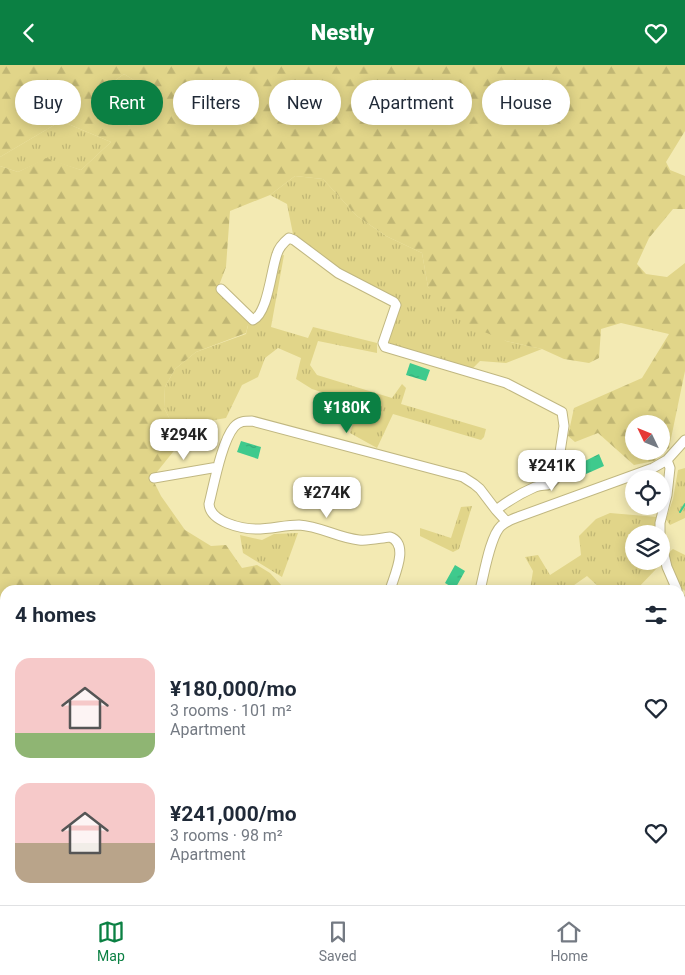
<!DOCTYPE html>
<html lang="en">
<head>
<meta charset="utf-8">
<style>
  :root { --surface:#fff; --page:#f6f6f7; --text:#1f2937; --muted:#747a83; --line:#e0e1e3; --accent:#0b8043 }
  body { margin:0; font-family:Roboto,sans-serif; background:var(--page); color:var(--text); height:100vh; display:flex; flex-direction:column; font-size:19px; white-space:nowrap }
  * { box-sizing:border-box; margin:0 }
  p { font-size:16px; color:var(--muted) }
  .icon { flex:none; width:28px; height:28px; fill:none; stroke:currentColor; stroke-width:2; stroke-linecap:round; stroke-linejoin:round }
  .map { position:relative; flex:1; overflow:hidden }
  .drawer { position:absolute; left:0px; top:520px; width:685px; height:320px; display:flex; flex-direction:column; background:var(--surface); border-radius:15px 15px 0 0; box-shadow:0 2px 12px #0003 }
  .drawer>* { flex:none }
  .guide { position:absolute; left:15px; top:15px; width:655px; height:45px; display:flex; gap:10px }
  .needle { width:32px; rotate:313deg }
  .buttons { position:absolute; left:625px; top:350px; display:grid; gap:10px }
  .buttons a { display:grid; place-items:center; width:45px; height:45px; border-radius:50%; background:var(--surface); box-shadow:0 2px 12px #0003; font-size:25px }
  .price { position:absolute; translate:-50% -42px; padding:0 11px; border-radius:10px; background:#fff; color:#222; font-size:16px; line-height:32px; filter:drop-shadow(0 1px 2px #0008) }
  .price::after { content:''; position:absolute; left:50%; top:30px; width:15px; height:11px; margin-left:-8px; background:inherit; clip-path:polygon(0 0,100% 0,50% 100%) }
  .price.current { background:var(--accent); color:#fff }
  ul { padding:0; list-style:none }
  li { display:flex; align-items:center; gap:15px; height:125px; padding:0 15px }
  li span { display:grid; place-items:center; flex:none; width:140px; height:100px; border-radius:15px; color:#555 }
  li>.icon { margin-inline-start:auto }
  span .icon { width:60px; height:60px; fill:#fffc; stroke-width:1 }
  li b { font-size:21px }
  h2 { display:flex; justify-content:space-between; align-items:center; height:60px; padding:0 15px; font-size:21px }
  .pill { padding:0 18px; border-radius:22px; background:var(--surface); box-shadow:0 2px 12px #0003; font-size:18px; line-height:45px }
  .pill.current { background:var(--accent); color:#fff }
  header { display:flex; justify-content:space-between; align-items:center; height:65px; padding:0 15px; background:var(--accent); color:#fff; font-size:22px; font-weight:800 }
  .tabs { display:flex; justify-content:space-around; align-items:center; height:70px; border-top:1px solid var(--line); background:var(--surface); font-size:14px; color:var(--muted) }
  .tabs a { display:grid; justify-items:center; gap:2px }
  .tabs .current { color:var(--accent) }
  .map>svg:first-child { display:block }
  .grass { fill:url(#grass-tufts) }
  .forest { fill:url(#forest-firs); fill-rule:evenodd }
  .water { fill:url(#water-ripples) }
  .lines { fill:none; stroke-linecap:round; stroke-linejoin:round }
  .stream { stroke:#3fca8d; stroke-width:2 }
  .river { stroke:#3fca8d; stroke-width:11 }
  .minor-casing { stroke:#c0b781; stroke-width:11 }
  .minor { stroke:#fff; stroke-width:9 }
</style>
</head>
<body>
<header><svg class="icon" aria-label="back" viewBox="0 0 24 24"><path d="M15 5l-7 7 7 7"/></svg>Nestly<svg class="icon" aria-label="heart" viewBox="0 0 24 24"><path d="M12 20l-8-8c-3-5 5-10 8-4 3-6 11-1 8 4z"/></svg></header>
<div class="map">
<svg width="685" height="840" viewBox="0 0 685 840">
  <defs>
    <pattern id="grass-tufts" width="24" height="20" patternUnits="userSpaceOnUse" patternTransform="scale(1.25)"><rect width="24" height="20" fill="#e1d589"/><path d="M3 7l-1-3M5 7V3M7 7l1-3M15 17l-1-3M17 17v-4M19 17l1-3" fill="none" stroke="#c0b674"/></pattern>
    <pattern id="forest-firs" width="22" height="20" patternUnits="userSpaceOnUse" patternTransform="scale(1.25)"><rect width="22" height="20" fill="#e1d589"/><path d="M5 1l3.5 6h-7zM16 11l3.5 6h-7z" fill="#c0b674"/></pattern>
    <pattern id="water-ripples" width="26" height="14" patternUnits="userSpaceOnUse" patternTransform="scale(1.25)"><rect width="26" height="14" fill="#3fca8d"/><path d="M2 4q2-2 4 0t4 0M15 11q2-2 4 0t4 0" fill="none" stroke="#36ac78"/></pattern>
  </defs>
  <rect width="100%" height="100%" fill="#f3eab3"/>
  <path class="grass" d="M124 9 157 29 155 43 129 61 96 29Z
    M61 56 111 77 81 105 46 94 18 107 0 101V92Z
    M295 111 323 114 357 151 386 171 422 188 428 222 506 276 542 284 506 298 480 296 473 303 390 281 388 276 399 237 340 205 293 169 287 139 270 130Z
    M284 190 271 262 308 273 313 262 377 278V288L318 276 310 300 317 310 392 333 402 319 406 323 401 339 486 364 484 372 481 375 393 349 377 383 350 368 359 339 312 324 296 314 301 293 278 283 265 293 258 312 242 320 226 353 185 360 177 368 164 343 165 322 175 304 196 287 246 269 249 256 264 249 279 191Z
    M685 403V453L670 460 666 454 673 434 678 405Z
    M472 441 459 484 453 487 420 471V463L451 473 461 442Z
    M610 448 657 452V466L653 469H628L627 482H634V496H660L658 502 636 525H602L587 511 567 525H530L533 506 525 492 538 490 550 510 581 490 579 471 596 454Z
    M298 468 282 512 243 488 240 470 262 475 274 469Z
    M673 484 685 490V526L678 520 668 488Z"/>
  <path class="forest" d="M0 0H685V66L666 97 670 105 685 111V144H673L649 173 637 199 646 209 667 212 685 198V306L669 383 654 396 634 400 598 368 575 377 568 371 574 343 642 313 669 269 621 258 601 264 599 293 589 298 564 294 542 284 506 276 463 258 428 222 422 188 386 171 357 151 323 114 295 111 270 130 230 146 226 202 218 223 249 256 246 268 196 287 175 304 165 322 164 343 177 368V382L152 413 161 431 185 465 211 481 226 480 242 503 257 500 270 508 282 521 281 525H5V698L0 705V101L18 107 46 93 81 105 111 77 61 56 0 92ZM124 9 156 29 155 43 129 61 96 29ZM634 359H661V386H634Z
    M685 794V840H647L649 835H680V799Z
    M149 835H394L405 840H155Z
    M487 835H515L521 840H483Z"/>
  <path class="water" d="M410 298 430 305 426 316 406 310Z
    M241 376 261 382 258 394 237 387Z
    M599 389 604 401 586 409 581 398Z
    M455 500 465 506 455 524 445 518Z"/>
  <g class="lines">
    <path class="stream" d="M680 447 685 439"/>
    <path class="river" d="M0 813 5 818
      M23 835 27 840"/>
    <defs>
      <path id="minor" d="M221 224 253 255C268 248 271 205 277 189 279 182 283 178 289 173L294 175 338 208 394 237 396 240 383 278 385 282 506 318 562 347 564 361 556 413C548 424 545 418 535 422 521 428 508 436 496 445
        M154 413 218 402
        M660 469V458L667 430 670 403 667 395
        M661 477 667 502 677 525
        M390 525C394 511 410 479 390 472 380 473 369 476 359 475 338 473 320 461 299 460 285 460 271 464 256 464 242 464 210 457 209 439 214 419 222 376 234 362 239 356 245 356 252 356L463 412 474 419 480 424 496 445 507 457
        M480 525C484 510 490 471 501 461 506 457 512 454 518 452L653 403 667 395 685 375
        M680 533 685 545
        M680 638 685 629
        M680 689 685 694
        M0 721 5 720
        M0 749 5 751
        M680 792 685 787
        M0 823 5 820
        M107 835 111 840
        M524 835 529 840
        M636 840 641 835"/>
    </defs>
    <use href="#minor" class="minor-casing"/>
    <use href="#minor" class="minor"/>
  </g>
</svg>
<div class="buttons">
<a><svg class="needle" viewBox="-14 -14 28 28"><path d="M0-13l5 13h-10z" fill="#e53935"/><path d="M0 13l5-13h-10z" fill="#747a83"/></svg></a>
<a><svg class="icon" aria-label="locate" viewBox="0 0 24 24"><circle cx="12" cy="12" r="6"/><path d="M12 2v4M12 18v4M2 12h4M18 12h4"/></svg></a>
<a><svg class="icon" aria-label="layers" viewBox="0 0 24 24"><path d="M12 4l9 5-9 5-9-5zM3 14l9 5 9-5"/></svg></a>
</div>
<b class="price current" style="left:347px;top:369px">¥180K</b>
<b class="price" style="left:184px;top:396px">¥294K</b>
<b class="price" style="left:552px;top:427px">¥241K</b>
<b class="price" style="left:327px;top:454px">¥274K</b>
<div class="guide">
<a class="pill">Buy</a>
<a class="pill current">Rent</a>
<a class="pill">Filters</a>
<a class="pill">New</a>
<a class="pill">Apartment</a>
<a class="pill">House</a>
</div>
<section class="drawer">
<h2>4 homes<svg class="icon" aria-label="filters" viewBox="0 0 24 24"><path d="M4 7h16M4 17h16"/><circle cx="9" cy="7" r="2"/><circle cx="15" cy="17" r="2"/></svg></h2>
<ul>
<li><span style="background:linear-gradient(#f6c9c9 75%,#8fb573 0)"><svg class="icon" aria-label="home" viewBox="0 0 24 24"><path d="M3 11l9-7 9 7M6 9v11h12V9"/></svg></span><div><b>¥180,000/mo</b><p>3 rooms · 101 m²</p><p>Apartment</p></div><svg class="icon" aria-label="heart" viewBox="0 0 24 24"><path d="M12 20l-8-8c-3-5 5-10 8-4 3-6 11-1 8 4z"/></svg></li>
<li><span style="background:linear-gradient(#f6c9c9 60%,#b9a48a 0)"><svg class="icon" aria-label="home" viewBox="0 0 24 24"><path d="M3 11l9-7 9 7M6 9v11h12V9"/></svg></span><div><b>¥241,000/mo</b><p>3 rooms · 98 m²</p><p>Apartment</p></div><svg class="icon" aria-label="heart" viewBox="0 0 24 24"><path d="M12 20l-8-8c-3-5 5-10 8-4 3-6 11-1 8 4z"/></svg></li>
</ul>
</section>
</div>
<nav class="tabs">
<a class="current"><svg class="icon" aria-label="map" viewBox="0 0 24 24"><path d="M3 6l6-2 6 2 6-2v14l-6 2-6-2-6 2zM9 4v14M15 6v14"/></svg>Map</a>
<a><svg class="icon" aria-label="saved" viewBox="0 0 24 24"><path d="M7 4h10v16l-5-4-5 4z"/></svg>Saved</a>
<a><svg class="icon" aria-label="home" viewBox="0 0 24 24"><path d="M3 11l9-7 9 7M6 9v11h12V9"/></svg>Home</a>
</nav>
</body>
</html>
